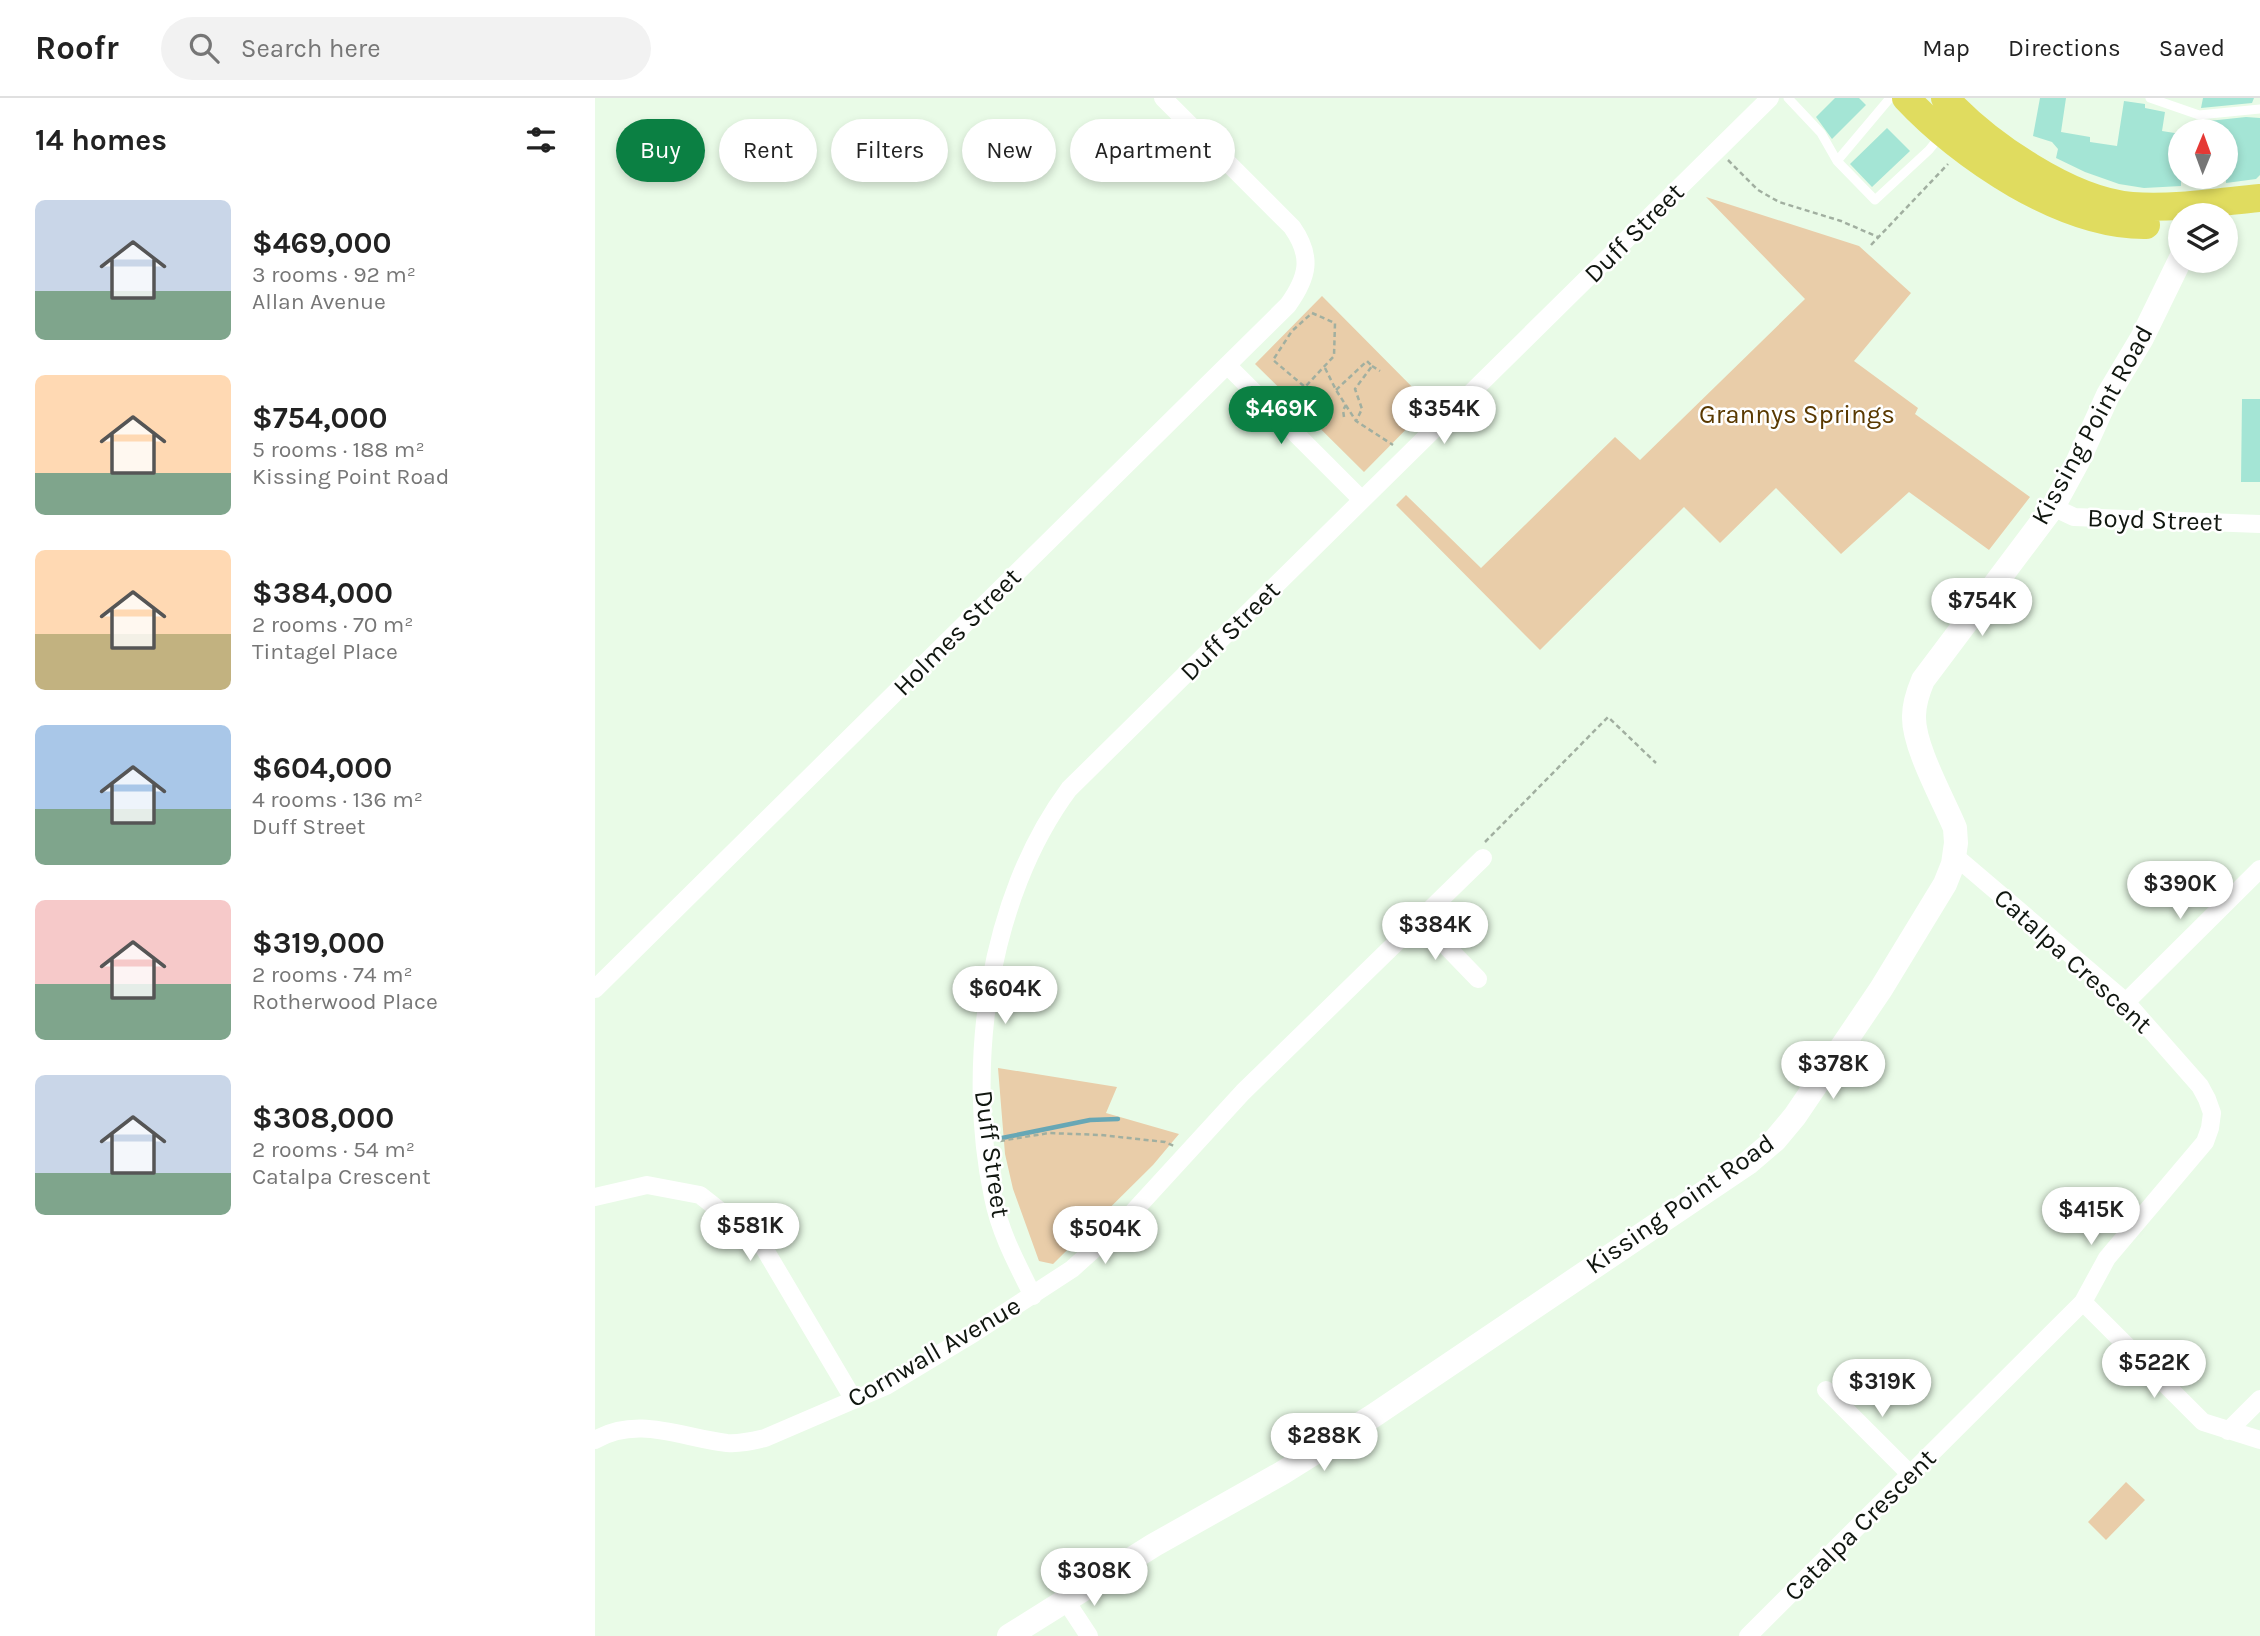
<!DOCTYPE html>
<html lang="en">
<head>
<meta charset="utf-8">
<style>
  :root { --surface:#fff; --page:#f2f2f2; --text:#222; --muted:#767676; --line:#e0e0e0; --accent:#0b8043 }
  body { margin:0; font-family:Karla,sans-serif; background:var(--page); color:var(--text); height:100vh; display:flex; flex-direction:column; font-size:26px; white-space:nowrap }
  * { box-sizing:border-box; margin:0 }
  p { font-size:23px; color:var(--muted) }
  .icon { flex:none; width:38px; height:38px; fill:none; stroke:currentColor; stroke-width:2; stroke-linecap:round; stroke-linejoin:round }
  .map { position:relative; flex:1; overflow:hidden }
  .drawer { display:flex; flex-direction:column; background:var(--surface); width:595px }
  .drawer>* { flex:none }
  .banner { position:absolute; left:21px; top:21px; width:665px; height:63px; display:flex; gap:14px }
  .needle { width:46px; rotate:1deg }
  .buttons { position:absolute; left:1573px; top:21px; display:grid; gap:14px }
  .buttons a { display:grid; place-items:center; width:70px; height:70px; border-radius:50%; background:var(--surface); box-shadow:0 4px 10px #0003; font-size:35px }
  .price { position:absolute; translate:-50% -60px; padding:0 16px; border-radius:24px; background:#fff; color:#222; font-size:23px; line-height:46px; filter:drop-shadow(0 2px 4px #0008) }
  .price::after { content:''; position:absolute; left:50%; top:42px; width:21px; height:16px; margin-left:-10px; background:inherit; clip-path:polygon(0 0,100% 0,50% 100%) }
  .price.active { background:var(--accent); color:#fff }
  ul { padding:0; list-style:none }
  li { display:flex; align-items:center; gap:21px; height:175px; padding:0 35px }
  li span { display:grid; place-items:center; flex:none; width:196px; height:140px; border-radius:10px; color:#555 }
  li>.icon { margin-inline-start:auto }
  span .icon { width:84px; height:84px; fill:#fffc; stroke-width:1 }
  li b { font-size:30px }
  h2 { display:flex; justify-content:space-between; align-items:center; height:84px; padding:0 35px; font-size:30px }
  .pill { padding:0 24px; border-radius:32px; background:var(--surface); box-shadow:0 4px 10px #0003; font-size:24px; line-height:63px }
  .pill.active { background:var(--accent); color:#fff }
  header { display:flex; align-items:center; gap:42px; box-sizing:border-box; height:98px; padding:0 35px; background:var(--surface); border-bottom:2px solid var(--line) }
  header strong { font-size:33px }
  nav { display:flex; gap:38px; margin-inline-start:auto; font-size:24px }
  .search { width:490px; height:63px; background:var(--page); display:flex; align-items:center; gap:18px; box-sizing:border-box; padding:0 24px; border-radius:38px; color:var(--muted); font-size:26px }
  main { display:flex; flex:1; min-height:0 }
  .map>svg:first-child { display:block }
  .green { fill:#e9cda9 }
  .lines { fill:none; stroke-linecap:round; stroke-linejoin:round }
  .stream { stroke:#67a7b5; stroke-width:4.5 }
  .building { fill:#a4e5d5 }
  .path { stroke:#a1afa0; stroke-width:2.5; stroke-dasharray:5 3.5; stroke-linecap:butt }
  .service { stroke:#fff; stroke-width:9 }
  .minor { stroke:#fff; stroke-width:18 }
  .secondary { stroke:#fff; stroke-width:24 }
  .trunk { stroke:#e0dc5f; stroke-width:28 }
  .labels { text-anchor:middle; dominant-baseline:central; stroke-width:5; stroke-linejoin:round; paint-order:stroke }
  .street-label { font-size:26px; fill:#10160f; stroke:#fff }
  .park-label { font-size:26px; fill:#5a3901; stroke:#fff }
</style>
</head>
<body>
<header>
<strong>Roofr</strong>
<div class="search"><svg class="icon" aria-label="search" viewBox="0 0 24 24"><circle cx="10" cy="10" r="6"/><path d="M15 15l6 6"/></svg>Search here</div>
<nav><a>Map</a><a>Directions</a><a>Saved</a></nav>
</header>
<main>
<section class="drawer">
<h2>14 homes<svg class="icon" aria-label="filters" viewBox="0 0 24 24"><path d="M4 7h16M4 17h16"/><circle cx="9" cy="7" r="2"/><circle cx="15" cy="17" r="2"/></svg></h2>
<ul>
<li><span style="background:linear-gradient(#c9d6e8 65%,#7fa58c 0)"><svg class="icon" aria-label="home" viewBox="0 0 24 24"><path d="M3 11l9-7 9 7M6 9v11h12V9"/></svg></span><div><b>$469,000</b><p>3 rooms · 92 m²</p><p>Allan Avenue</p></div></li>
<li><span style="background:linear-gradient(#ffd9b3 70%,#7fa58c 0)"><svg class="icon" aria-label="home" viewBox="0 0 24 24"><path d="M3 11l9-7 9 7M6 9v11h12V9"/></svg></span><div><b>$754,000</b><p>5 rooms · 188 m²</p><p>Kissing Point Road</p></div></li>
<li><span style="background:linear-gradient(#ffd9b3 60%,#c2b280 0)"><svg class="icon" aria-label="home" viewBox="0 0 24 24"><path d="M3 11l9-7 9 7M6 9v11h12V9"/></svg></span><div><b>$384,000</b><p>2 rooms · 70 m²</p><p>Tintagel Place</p></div></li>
<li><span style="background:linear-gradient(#a9c7e8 60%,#7fa58c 0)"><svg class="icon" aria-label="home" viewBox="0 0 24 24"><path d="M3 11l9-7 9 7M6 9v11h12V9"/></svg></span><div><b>$604,000</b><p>4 rooms · 136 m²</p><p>Duff Street</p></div></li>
<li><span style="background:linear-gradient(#f6c9c9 60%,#7fa58c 0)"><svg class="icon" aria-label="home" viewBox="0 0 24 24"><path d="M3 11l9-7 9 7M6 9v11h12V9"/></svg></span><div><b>$319,000</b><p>2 rooms · 74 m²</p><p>Rotherwood Place</p></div></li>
<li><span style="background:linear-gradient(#c9d6e8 70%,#7fa58c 0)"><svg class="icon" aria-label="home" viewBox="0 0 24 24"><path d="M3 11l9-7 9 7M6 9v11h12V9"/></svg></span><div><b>$308,000</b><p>2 rooms · 54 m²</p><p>Catalpa Crescent</p></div></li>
</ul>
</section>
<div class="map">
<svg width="1665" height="1538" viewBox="0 0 1665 1538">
  <rect width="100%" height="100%" fill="#e9fbe7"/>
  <path class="green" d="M1111 99 1264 148 1316 195 1259 263 1323 310 1320 316 1435 399 1394 452 1314 394 1246 456 1181 390 1125 445 1089 409 945 552 801 407 811 397 886 470 1020 339 1045 362 1210 201Z
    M727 198 835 307 769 374 660 266Z
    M403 970 522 989 511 1015 584 1036 558 1067 458 1166 444 1163 418 1091 410 1056Z
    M1531 1384 1550 1402 1511 1442 1493 1424Z"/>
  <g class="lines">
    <path class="stream" d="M407 1040 495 1022 523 1021"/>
  </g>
  <path class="building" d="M1240 0H1264L1271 7 1237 41 1221 19Z
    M1445 0H1471L1466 34 1495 39V44L1522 48 1529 3 1550 6V10L1570 14 1567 33 1586 36V88L1549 90 1524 86 1490 74 1461 60 1463 51 1457 44 1438 38Z
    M1608 0H1659L1657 5 1606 10Z
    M1651 19 1665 20V77L1661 81 1631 85V33H1602L1604 24Z
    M1292 30 1315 53 1277 89 1255 66Z
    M1647 301H1665V384H1646Z"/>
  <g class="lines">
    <path class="path" d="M1625 33 1626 25
      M1133 62 1163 92 1184 104 1246 123 1283 139
      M1276 147 1353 66
      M717 215 740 225 739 258 710 289 678 262 697 233Z
      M777 268 785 273
      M730 270 741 292 761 323 798 347
      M741 292 772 263 777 268 760 291 767 311 761 323
      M749 319 748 312 751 307
      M890 744 1013 619 1061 665
      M405 1043 454 1035 506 1037 570 1044 579 1048"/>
    <path class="service" d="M1193 0 1226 35 1242 63 1280 102 1334 52 1346 37
      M1555 0 1604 17 1665 11
      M1242 63 1295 0"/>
    <path class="minor" d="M632 267 767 402
      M1458 409 1479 419 1665 426
      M824 820 883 881
      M0 891 693 207C713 179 718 159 697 129L568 0
      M1531 904 1665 771
      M0 1099 52 1087 105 1097 166 1145 259 1302
      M438 1198C422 1166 405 1135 398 1099 370 968 393 800 474 691L1175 0
      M1488 1204 1608 1324 1665 1342
      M1231 1292 1316 1377
      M1633 1333 1665 1301
      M0 1342C43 1317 87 1340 132 1345 145 1346 157 1343 170 1340L291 1288 379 1235 477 1171 527 1126 648 994 888 760
      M471 1503 494 1538
      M1153 1538 1488 1204 1512 1160 1610 1044 1615 1030 1617 1015 1612 1001 1605 988 1531 904 1360 758"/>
    <path class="secondary" d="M414 1538 559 1447 687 1375 778 1318 1153 1065 1180 1042 1200 1018 1286 891 1350 786 1358 766 1361 745 1360 730C1348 701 1318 648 1319 618 1319 605 1323 594 1328 582L1458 409 1483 363 1513 297 1547 240 1586 160"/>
    <path class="trunk" d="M1311 0C1366 59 1468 128 1551 127
      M1350 0C1391 45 1475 103 1537 108 1579 111 1623 104 1665 100"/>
  </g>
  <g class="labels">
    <g class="street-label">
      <text transform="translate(1039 135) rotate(-45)">Duff Street</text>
      <text transform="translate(1497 327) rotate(-61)">Kissing Point Road</text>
      <text transform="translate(1560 422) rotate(2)">Boyd Street</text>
      <text transform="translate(635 533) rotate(-45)">Duff Street</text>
      <text transform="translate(362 534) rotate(-45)">Holmes Street</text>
      <text transform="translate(1478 863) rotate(42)">Catalpa Crescent</text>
      <text transform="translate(397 1056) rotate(82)">Duff Street</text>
      <text transform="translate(1085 1106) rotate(-35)">Kissing Point Road</text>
      <text transform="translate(339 1254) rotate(-30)">Cornwall Avenue</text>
      <text transform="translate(1265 1427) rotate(-45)">Catalpa Crescent</text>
    </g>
    <g class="park-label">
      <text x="1202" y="316">Grannys Springs</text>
    </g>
  </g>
</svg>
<div class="buttons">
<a><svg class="needle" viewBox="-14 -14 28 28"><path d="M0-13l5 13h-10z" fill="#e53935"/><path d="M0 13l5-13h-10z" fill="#767676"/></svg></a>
<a><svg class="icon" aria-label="layers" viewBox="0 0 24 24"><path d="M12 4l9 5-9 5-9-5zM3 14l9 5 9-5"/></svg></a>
</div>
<b class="price active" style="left:686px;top:348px">$469K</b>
<b class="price" style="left:849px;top:348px">$354K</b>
<b class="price" style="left:1387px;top:540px">$754K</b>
<b class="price" style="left:1585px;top:823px">$390K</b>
<b class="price" style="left:840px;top:864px">$384K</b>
<b class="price" style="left:410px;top:928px">$604K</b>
<b class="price" style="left:1238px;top:1003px">$378K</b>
<b class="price" style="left:1496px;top:1149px">$415K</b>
<b class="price" style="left:155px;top:1165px">$581K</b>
<b class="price" style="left:510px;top:1168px">$504K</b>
<b class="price" style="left:1559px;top:1302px">$522K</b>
<b class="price" style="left:1287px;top:1321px">$319K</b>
<b class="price" style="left:729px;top:1375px">$288K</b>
<b class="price" style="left:499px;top:1510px">$308K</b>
<div class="banner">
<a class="pill active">Buy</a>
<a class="pill">Rent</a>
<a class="pill">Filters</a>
<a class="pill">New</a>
<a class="pill">Apartment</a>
</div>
</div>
</main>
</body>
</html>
